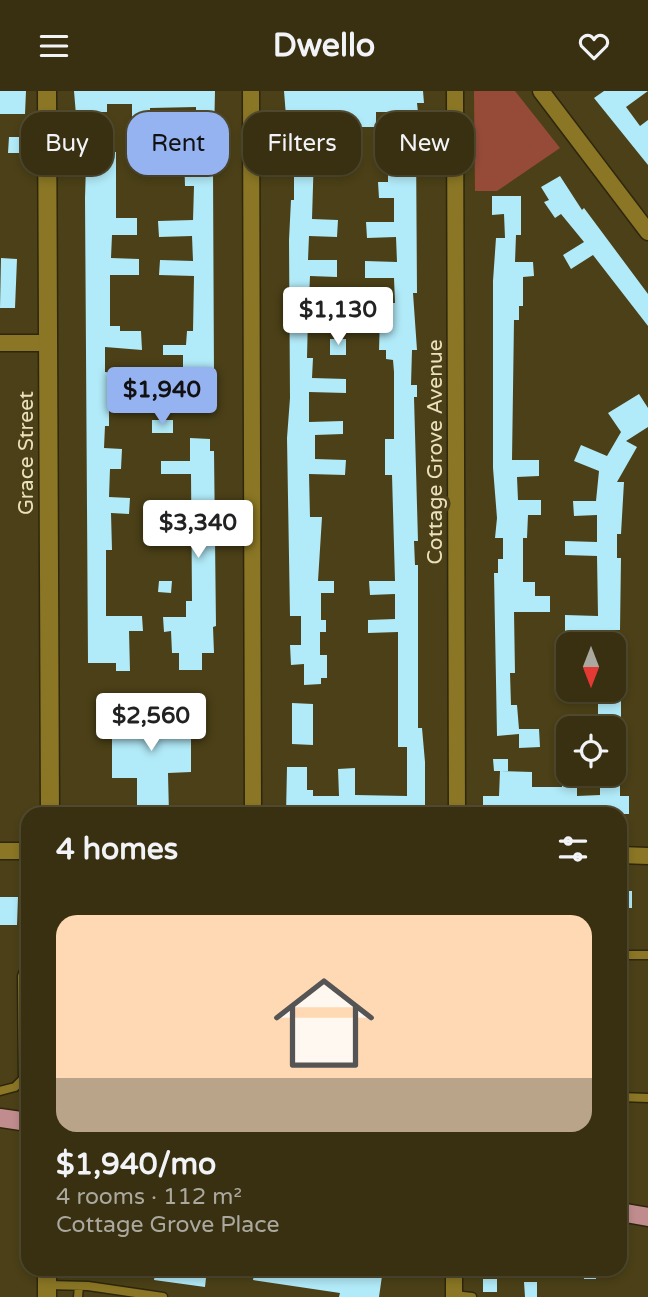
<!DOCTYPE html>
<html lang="en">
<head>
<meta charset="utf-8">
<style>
  :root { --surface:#383011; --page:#3f381a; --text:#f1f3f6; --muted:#aba99f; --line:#524b31; --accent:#95b2f1 }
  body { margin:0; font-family:"Varela Round",sans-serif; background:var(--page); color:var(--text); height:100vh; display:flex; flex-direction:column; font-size:26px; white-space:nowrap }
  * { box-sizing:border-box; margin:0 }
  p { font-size:23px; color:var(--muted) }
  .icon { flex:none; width:38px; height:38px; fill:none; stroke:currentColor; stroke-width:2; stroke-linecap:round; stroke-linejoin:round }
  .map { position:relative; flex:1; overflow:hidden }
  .sheet { position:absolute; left:21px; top:716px; width:606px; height:469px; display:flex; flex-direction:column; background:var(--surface); border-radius:21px; box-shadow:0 4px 10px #0003,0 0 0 2px var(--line) }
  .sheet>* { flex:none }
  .banner { position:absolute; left:21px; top:21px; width:607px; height:63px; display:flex; gap:14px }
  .needle { width:46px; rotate:180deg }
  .fabs { position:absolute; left:556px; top:541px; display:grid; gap:14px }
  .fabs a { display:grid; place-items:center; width:70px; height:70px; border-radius:14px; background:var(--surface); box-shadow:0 4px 10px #0003,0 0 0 2px var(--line); font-size:35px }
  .price { position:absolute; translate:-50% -60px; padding:0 16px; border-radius:7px; background:#fff; color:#222; font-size:23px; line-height:46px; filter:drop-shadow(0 2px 4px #0008) }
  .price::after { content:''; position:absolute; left:50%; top:42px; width:21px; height:16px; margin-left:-10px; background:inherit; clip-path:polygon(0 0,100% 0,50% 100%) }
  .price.on { background:var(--accent); color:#111 }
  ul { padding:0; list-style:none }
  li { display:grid; align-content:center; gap:14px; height:371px; padding:0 35px }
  li span { display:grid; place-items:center; height:217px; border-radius:21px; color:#555 }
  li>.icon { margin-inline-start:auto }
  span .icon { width:126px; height:126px; fill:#fffc; stroke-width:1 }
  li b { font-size:30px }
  h2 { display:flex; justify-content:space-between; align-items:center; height:84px; padding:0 35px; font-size:30px }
  .tag { padding:0 24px; border-radius:21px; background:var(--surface); box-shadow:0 4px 10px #0003,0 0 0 2px var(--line); font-size:24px; line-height:63px }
  .tag.on { background:var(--accent); color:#111 }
  header { display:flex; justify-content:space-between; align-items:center; height:91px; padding:0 35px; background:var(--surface); font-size:32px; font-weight:700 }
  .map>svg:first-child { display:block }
  .green { fill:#954b38 }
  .building { fill:#b1eaf8 }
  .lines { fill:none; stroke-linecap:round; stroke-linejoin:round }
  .service-casing { stroke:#2e270e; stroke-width:11 }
  .minor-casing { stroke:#2e270e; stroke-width:19 }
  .tertiary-casing { stroke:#2e270e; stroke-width:21 }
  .primary-casing { stroke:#2e270e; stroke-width:21 }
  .service { stroke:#8a7624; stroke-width:8 }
  .minor { stroke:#8a7624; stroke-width:16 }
  .tertiary { stroke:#8a7624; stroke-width:18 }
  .primary { stroke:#c08c8d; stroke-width:18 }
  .labels { text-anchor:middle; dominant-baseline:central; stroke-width:7; stroke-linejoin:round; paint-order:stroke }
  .street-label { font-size:21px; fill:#ebe1bc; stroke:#4b4017 }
</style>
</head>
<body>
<header><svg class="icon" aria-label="menu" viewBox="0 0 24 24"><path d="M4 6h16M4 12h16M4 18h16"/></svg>Dwello<svg class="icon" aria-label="heart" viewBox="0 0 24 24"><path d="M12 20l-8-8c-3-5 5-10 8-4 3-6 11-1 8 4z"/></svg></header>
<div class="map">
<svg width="648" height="1206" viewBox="0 0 648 1206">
  <rect width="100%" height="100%" fill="#4b4017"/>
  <path class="green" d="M474 0H515L560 57 497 100H475Z"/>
  <path class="building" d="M0 0H26L25 23H0Z
    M74 0H215L214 45H196V16L150 17V42H132V13H107V21H93V35L77 36Z
    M284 0H423L424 12H417L421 49H416L417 202H413L417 259H412L411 294H417V306H414L418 450H414L415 474H418V637H422L425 671V723H286L287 676H307V699H313V705H339L338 678 355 677V704L407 705V656H398V541L368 542V529L395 528V503L370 504 369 490H395L392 384H385V348H394V281L393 269 386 268V259H379L380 226H366V211L395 212 394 187H365V170L397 171 396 146 367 147 366 131H394V107H379L378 91H388V68H398V64L405 63V26H396V21H376V36H346L347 49H330V20L305 19V38H287Z
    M604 0H648L626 16 640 35 648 29V74L594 7Z
    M155 37H171V51H154Z
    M9 46H25V62H8Z
    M93 60 116 61V127H137V144H112L111 167 139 168V184H110V235H120V240H141L142 259 105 256V281L140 284V303H109V335H105L104 357 122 358 121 378H110L109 406 130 407 129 423 111 422 112 459H106V525H142L143 540H129L130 580H116V572H88L85 107 86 74H92Z
    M203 61 204 78H213L214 287H204V303L183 304V264H163V254H186L187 240H193L194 185 159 184 160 169 193 170 192 145 159 146 158 130 193 129 194 95H185L184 62Z
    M289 62H314L312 128 338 129 337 146 309 145 308 169H337V186L310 185 309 209 341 211 340 225 308 224 307 267H313L312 287 346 288V302L309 301V331L343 330V343L315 344V368L346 369 345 384 309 383 310 426H322L318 490H334V502H321V529H326V541H320V564H327V587H321V593L304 594V573L291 574 290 554H301V525H290L287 347 290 307 289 149 291 109H294V78H289Z
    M560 85 582 119 584 117 648 203V235L593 164 571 178 563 164 584 151 561 123 555 127 544 111 549 109 541 96Z
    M492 105H521V144H516L515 171H533L534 185 523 186V215H519V229H514L512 369H539V385L517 386 518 409H541V424H528L527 447H523V491H535V505H550V521H514L515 582H510L511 614H517L519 638H539L540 656 519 657V643L497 645 494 482H498V468H503V447H495L497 427 493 377V190L496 147H505L504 123 492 124Z
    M1 167 17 168 15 217H0Z
    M330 248H346V264H330Z
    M639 303 648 317V336L626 350 637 356 617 391H624L621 443H617V467H621L620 539H582V545L565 544V524L598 525 597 465 565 464V450L597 451V424L574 425 573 410H596L599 380 574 370 581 354 607 365 621 341 608 322Z
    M152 329H173V342H152Z
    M190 347 210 348V360H214L216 535 213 536 214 562H202V579H179V562H172L171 540 164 541 163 526H186V510H192L191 383H161V370H190Z
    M159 490H172L171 502 158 501Z
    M598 598H608V606H621V637H598Z
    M174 610 175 636H191V681L168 682 169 723H137V687H112V637H128V611Z
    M292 612 313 613V654L292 653Z
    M493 668H508V680H494Z
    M500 680 532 681V696H562V685H577V705L600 704V691H620V705H629V723H483V705H499Z
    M620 800H632V817H620Z
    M0 806H18L17 834H0Z
    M156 1178H207L205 1196 154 1189Z
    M255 1178H383L379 1206H339L340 1202 253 1189Z
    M583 1178H596V1188H584Z
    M483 1188H497V1201H483Z
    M524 1191H537V1206H525Z"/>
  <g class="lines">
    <defs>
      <path id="service" d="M620 864H648
        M0 1000 15 996 23 988 22 885 28 871
        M620 1006 648 1007
        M48 1194 88 1195 163 1206
        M454 1204 472 1206
        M78 1206 79 1195"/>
      <path id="minor" d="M251 0 253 723
        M455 0 457 723
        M541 0 648 141
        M0 252H48
        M0 760H28
        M620 764 648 765
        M454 1206V1178"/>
      <path id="tertiary" d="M47 0 50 723
        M47 1178V1206"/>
      <path id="primary" d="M0 1027 28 1031
        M620 1121 648 1126"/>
    </defs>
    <use href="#service" class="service-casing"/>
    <use href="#minor" class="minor-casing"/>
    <use href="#tertiary" class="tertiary-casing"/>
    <use href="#primary" class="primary-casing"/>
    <use href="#service" class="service"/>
    <use href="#minor" class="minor"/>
    <use href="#tertiary" class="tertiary"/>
    <use href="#primary" class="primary"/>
  </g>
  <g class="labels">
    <g class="street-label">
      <text transform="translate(435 361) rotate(-90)">Cottage Grove Avenue</text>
      <text transform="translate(26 362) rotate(-90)">Grace Street</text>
    </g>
  </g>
</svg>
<div class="fabs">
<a><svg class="needle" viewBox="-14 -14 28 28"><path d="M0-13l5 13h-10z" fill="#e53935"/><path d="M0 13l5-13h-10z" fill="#aba99f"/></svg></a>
<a><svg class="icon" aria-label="locate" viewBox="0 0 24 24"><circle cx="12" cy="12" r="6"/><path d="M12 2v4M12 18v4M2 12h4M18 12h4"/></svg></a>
</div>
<b class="price" style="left:338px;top:256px">$1,130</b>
<b class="price on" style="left:162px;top:336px">$1,940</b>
<b class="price" style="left:198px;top:469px">$3,340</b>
<b class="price" style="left:151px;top:662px">$2,560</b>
<div class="banner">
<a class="tag">Buy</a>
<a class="tag on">Rent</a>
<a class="tag">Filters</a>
<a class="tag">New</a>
</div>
<section class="sheet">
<h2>4 homes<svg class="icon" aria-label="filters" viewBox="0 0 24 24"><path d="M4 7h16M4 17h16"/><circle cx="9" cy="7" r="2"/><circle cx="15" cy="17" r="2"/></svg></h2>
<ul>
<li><span style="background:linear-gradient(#ffd9b3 75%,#b9a48a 0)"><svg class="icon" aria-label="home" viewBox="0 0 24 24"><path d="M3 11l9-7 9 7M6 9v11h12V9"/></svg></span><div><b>$1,940/mo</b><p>4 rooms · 112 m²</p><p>Cottage Grove Place</p></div></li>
</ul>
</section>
</div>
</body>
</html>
